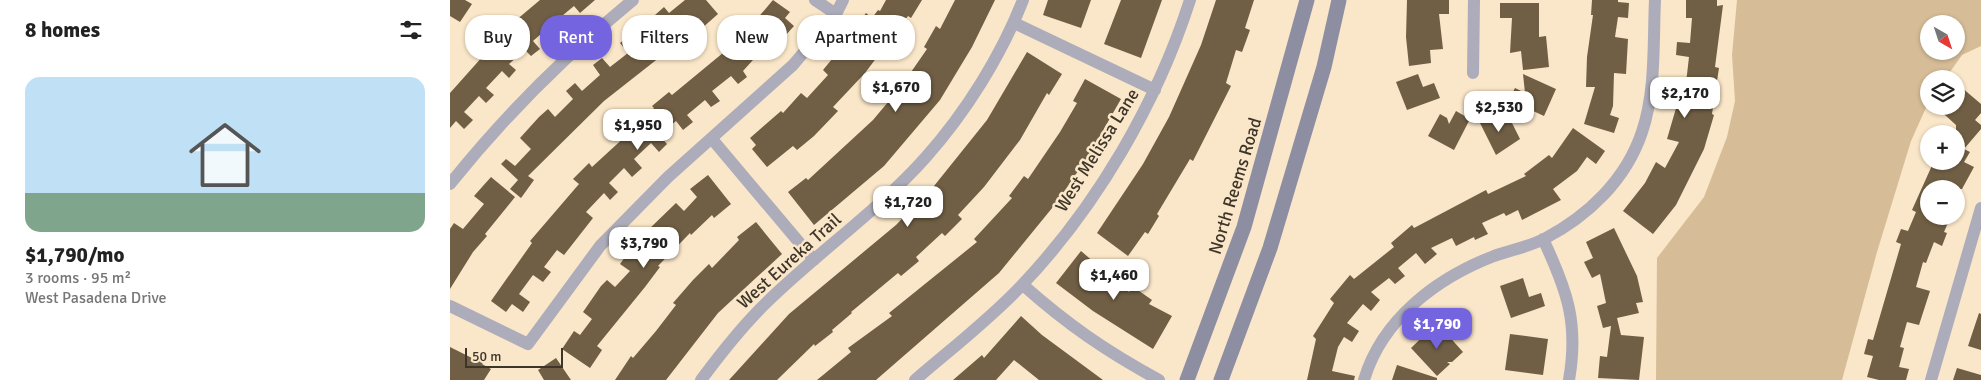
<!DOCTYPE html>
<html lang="en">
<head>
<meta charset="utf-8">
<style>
  :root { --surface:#fff; --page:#f6f6f6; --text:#222; --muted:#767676; --line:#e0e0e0; --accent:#7464df }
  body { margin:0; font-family:Signika,sans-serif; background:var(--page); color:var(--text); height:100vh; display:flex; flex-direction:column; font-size:19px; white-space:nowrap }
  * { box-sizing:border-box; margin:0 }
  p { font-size:16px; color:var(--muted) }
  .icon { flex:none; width:28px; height:28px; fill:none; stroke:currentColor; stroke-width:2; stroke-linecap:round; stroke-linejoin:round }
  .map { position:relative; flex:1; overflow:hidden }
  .panel { display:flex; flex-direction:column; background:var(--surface); width:450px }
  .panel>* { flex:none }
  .guide { position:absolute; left:15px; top:15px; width:475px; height:45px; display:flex; gap:10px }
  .needle { width:32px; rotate:141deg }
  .buttons { position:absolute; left:1470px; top:15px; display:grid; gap:10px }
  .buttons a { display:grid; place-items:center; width:45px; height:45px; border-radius:50%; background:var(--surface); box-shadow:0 1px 4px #0004; font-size:25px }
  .scale { position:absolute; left:15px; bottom:12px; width:98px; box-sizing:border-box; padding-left:5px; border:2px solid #3d3529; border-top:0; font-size:14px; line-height:18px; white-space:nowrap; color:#3d3529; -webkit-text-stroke:4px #fae6c8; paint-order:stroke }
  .price { position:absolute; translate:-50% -42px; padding:0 11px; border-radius:10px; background:#fff; color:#222; font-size:16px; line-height:32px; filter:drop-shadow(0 1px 2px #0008) }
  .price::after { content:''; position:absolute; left:50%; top:30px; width:15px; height:11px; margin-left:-8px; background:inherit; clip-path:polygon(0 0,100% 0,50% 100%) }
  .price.on { background:var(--accent); color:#fff }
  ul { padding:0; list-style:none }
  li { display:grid; align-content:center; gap:10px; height:265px; padding:0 25px }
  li+li { border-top:1px solid var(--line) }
  li span { display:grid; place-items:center; height:155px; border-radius:15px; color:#555 }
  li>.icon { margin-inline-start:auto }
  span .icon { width:90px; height:90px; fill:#fffc; stroke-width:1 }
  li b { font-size:21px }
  h2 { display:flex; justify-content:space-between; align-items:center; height:60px; padding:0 25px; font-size:21px }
  .tag { padding:0 18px; border-radius:20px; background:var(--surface); box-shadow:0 1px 4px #0004; font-size:18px; line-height:45px }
  .tag.on { background:var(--accent); color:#fff }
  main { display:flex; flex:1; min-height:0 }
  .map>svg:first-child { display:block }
  .green { fill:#d6bd97; fill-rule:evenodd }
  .building { fill:#705f44 }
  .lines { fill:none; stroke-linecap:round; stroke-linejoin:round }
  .street { stroke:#acacba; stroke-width:12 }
  .secondary { stroke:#8e8ea3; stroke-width:15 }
  .labels { text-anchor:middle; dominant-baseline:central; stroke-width:5; stroke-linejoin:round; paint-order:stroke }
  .street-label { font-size:18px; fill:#3d3529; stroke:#fae6c8 }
</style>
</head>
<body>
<main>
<section class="panel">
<h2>8 homes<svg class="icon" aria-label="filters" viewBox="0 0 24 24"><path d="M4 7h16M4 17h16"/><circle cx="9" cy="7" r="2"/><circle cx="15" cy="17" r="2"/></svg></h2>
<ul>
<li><span style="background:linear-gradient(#bfe0f5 75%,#7fa58c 0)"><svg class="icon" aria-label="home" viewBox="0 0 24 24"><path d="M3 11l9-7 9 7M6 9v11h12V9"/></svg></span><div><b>$1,790/mo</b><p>3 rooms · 95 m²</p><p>West Pasadena Drive</p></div></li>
</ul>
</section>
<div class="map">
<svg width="1531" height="380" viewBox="0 0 1531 380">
  <rect width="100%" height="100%" fill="#fae6c8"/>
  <path class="green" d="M1287 0H1531V46L1512 55 1495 79H1479V101L1461 141 1427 252 1392 380H1206L1207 258 1254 197 1277 137 1285 101 1282 55ZM1479 24H1506V51H1479Z"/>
  <path class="building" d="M0 0H15L22 4 10 22 0 16Z
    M90 0H145L130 13 124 6 107 20 114 27 105 35 99 27 83 41 90 49 81 56 75 50 59 64 66 70 59 78 52 71 36 88 44 95 36 103 29 96 14 112 23 120 14 129 6 121 0 128V93L50 37 46 33 62 18 65 21Z
    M235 0H256L268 14 251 29 246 23 207 54 210 57 154 101 78 176 84 180 71 198 60 189 68 180 51 164 56 159 65 166 81 149 70 138 89 117 98 109 105 117 123 99 116 91 125 83 132 91 150 75 143 65 152 58 160 67 178 53 170 43 180 35 187 44 213 24 205 15 214 7 219 13Z
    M323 0 340 12 335 18 344 26 335 36 333 35 317 54 312 50 293 71 297 77 288 84 281 76 262 91 270 101 261 107 255 100 237 115 243 122 233 130 226 121 209 135 217 144 209 152 201 143 184 159 192 168 182 177 174 168 159 183 168 192 160 200 154 193 136 212 143 218 114 255 107 250 94 267 101 272 93 282 83 275 69 294 80 302 73 312 62 304 56 312 41 301 82 243 80 241 129 184 123 179 139 163 142 167 178 134 204 108 202 106 219 92 222 95 285 43 283 42 298 25 300 27Z
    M436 0H472L461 18 458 16 415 73 383 107 388 111 364 136 347 150 343 146 317 167 302 149 306 145 300 138 331 111 333 113 351 93 357 98 378 75 373 70 396 42 406 49 420 31 409 22 416 13 422 18 428 10 430 11Z
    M505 0H545L522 47 490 100 434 166 364 225 338 192 356 178 358 180 423 120 444 95 442 92 457 73 459 75 477 49 474 47 486 26 490 29Z
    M598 0H641L631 28 593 15Z
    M671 0H712L691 58 654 44Z
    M766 0H804L795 28 800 30 792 52 786 50 776 83 781 86 743 161 740 159 707 214 709 216 698 234 695 232 678 256 647 233 693 164 719 117 751 45Z
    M957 0H999V14H989L993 49 980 50 981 63 959 66 956 37Z
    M1142 0H1168V2L1179 3 1178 18 1168 17 1165 37 1178 39 1176 74 1164 73 1163 106 1160 115 1169 118 1164 133 1134 124 1145 87H1136L1137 57 1143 15H1141Z
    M1236 0H1267V6L1273 5 1265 67 1269 68 1262 114 1264 115 1254 149 1226 205 1203 234 1173 211 1195 183 1206 162 1215 168 1229 142 1217 139 1229 98H1224L1226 81 1236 83 1239 57 1226 55 1227 42 1240 43 1242 18H1236Z
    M1050 3H1089V37L1096 36 1099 67 1073 70 1071 51 1060 53 1062 18H1050Z
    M577 52 612 74 599 95 597 93 570 140 534 187 508 215 512 219 495 236 492 233 466 257 469 261 451 276 448 273 401 312 402 313 382 330 383 332 365 346 364 344 327 380H279L339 314 446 225 484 186 537 120Z
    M968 74 973 87 984 83 990 98 957 110 946 82Z
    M1073 74 1106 89 1094 116 1059 100 1065 88 1075 93Z
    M635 79 671 99 639 155 607 202 549 273 426 380H367L401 352 398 348 442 316 439 313 527 242 524 239 562 198 559 196 574 176 578 179 610 132 627 103 623 101Z
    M1511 87 1531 104V113L1525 120 1531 125V129L1514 149 1520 152 1514 162 1524 167 1512 189H1479V216H1501L1494 232 1497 233 1492 246 1484 242 1476 263 1473 262 1466 287 1480 291 1469 325 1457 322 1450 347 1454 348 1449 367 1459 369 1456 380H1429L1417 377 1423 356 1414 354 1418 339 1423 340 1451 244 1446 242 1451 229 1458 231 1466 212 1462 210 1484 161H1506V125L1485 106H1506V93Z
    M1006 111 1020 119 1004 150 978 136 990 114 997 118 999 124Z
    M1042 112 1048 125 1059 117 1070 139 1046 155 1028 119Z
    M1123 128 1155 151 1146 164 1137 157 1127 171 1103 189 1111 200 1072 220 1068 210 1056 216 1054 213 1032 223 1038 234 1025 240 1024 237 1006 246 1002 238 981 248 987 254 975 264 966 253 948 268 955 276 945 284 939 278 921 292 930 300 921 311 913 304 897 323 909 331 902 342 894 337 888 347 882 371 905 376 904 380H857L866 339 863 336 884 303 880 299 900 275 904 279 944 247 941 243 962 225 964 228 1036 190 1038 194 1076 176 1074 174 1099 155 1102 158Z
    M258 175 281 204 264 218 262 215 241 235 240 233 208 266 210 267 195 287 147 346 152 350 140 368 112 349 124 331 130 335 142 319 133 312 151 286 157 280 165 287 180 271 170 264 178 253 186 259 191 253 193 255 206 240 197 231 226 203 234 211 247 197 240 189Z
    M41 177 65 197 35 234 37 236 23 252 0 289V229L4 223 13 229 34 204 24 196Z
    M306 222 332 254 268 313 216 380H165L181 356 183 358 206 331 226 305 223 303 243 280 259 264 262 268 289 240 287 237Z
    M1164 228 1187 276 1193 302 1186 303 1189 313 1167 318 1171 335 1194 337 1189 380 1148 378 1150 356 1157 357 1161 326 1153 328 1147 306 1156 303 1150 274 1142 278 1134 262 1143 258 1136 242Z
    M631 251 679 292 682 286 702 300 699 304 722 316 703 349 643 311 606 283Z
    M1073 278 1079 297 1091 293 1095 306 1061 318 1050 286Z
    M1529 313 1531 314V350L1518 346Z
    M571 316 592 335 653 380H589L564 360 546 380H503L532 355 534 358Z
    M987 323 1013 352 1002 362H997L1000 364 987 376 961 348Z
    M1060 334 1098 339 1093 375 1055 370Z
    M0 347 22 358 26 350 37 356 32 364 41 369 34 380H0Z
    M106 358 121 380H94L88 370Z
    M947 365 987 378V380H942Z
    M1507 368 1531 375V380H1503Z"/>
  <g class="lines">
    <path class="street" d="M365 0 386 14
      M564 23 705 90
      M1023 73 1024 0
      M262 139 364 260
      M0 184C56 114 113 57 183 0
      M1093 239C1117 290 1129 323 1119 380
      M573 285C618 325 656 351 709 380
      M0 306 78 344 150 246 218 177 343 65 386 14 393 0
      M251 380C271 353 292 326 317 302 368 252 428 211 476 157 516 112 551 56 573 0
      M465 380C501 349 540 319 572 285 647 206 707 103 740 0
      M914 380C932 319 987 278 1044 256 1061 250 1078 247 1094 239 1138 216 1176 180 1192 132 1206 91 1203 43 1205 0
      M1481 380 1531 208"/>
    <path class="secondary" d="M737 380 794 227 857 0
      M771 380 820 248 874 67 889 0"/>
  </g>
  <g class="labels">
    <g class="street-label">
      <text transform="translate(647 150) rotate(-58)">West Melissa Lane</text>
      <text transform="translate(785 186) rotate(-73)">North Reems Road</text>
      <text transform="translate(339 261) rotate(-42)">West Eureka Trail</text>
    </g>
  </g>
</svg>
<div class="buttons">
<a><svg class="needle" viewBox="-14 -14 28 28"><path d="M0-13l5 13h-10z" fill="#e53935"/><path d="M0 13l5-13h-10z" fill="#767676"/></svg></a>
<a><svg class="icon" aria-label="layers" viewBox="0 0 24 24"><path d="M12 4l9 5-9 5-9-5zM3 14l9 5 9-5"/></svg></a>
<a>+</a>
<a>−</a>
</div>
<div class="scale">50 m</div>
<b class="price" style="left:446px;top:113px">$1,670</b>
<b class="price" style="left:1235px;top:119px">$2,170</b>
<b class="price" style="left:1049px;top:133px">$2,530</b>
<b class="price" style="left:188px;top:151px">$1,950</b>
<b class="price" style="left:458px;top:228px">$1,720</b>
<b class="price" style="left:194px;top:269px">$3,790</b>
<b class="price" style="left:664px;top:301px">$1,460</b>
<b class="price on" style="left:987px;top:350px">$1,790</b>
<div class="guide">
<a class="tag">Buy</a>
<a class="tag on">Rent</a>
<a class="tag">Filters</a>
<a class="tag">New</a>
<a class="tag">Apartment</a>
</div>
</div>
</main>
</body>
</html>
